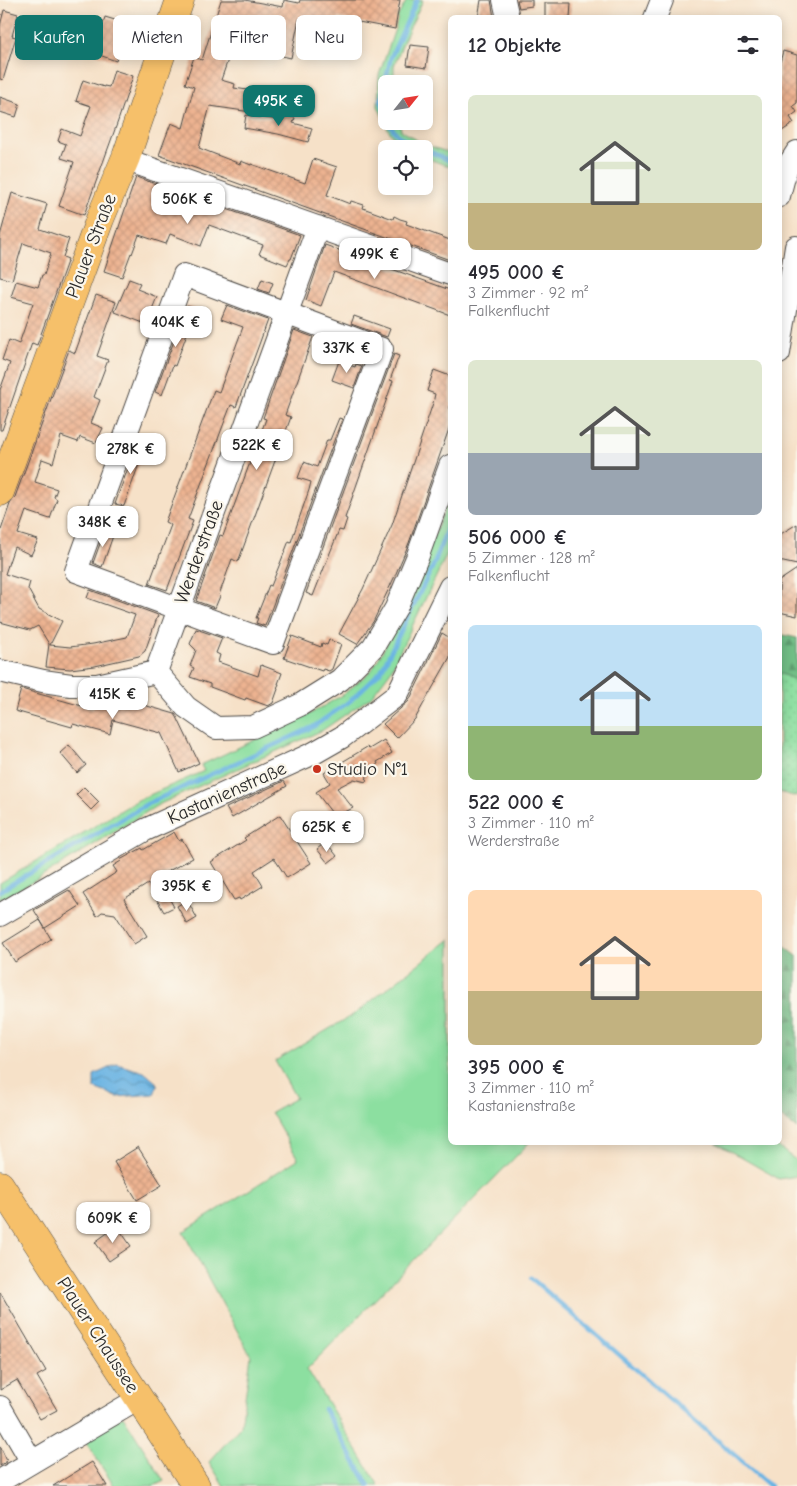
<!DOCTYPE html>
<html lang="de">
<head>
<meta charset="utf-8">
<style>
  :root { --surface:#fff; --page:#f7f7f7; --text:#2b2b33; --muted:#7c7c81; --accent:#0f766e }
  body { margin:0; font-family:"Comic Neue",sans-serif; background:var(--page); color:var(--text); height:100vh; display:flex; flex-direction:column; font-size:19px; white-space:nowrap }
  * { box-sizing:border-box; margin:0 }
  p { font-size:16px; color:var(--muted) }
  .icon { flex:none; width:28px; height:28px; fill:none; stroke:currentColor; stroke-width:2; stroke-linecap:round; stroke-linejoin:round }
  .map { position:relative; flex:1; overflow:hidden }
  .drawer { position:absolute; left:448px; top:15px; width:334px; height:1130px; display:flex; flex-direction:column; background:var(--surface); border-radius:8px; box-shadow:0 2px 12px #0003 }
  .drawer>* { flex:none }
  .hud { position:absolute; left:15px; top:15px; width:358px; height:45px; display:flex; gap:10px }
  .needle { width:32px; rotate:60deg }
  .buttons { position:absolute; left:378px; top:75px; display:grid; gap:10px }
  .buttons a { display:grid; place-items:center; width:55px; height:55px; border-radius:8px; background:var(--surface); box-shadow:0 2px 12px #0003; font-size:25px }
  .price { position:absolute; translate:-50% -42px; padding:0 11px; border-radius:10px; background:#fff; color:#222; font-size:16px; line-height:32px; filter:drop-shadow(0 1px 2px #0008) }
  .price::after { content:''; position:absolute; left:50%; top:30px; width:15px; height:11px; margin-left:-8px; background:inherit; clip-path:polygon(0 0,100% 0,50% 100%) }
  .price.active { background:var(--accent); color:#fff }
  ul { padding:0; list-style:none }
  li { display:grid; align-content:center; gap:10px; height:265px; padding:0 20px }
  li span { display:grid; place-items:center; height:155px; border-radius:8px; color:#555 }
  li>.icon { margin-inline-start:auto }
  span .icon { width:90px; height:90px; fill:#fffc; stroke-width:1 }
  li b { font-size:21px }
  h2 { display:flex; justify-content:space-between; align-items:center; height:60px; padding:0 20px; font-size:21px }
  .pill { padding:0 18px; border-radius:8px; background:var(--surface); box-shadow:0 2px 12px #0003; font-size:18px; line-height:45px }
  .pill.active { background:var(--accent); color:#fff }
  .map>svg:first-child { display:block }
  .grass { fill:#8cdfa0; stroke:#5c8566 }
  .forest { fill:url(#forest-firs); stroke:#4e7458 }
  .garden { fill:url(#garden-dots); stroke:#5c8566 }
  .water { fill:url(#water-waves); stroke:#4a7087 }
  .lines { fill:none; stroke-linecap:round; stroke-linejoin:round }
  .stream { stroke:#6ab4e3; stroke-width:4.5 }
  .building { fill:url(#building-cross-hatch) }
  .minor-casing { stroke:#494643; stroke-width:24 }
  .major-casing { stroke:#494643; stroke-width:29 }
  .minor { stroke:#fff; stroke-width:22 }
  .major { stroke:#f6c06b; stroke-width:28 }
  .poi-dot { fill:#c8321e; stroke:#fbf7ec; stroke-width:2 }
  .labels { text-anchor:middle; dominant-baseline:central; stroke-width:4.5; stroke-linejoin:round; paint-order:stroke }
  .street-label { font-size:19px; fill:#2b2b2b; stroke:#fbf7ec }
  .poi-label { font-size:19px; fill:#2b2b2b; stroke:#fbf7ec; text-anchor:start }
</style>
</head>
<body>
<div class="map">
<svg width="797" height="1486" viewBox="0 0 797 1486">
  <defs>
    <pattern id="forest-firs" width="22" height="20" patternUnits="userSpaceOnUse" patternTransform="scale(1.25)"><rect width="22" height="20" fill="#71be86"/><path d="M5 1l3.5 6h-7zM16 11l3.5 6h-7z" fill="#5d9b6e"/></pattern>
    <pattern id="garden-dots" width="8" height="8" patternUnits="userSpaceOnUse" patternTransform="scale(1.25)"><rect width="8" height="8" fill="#8cdfa0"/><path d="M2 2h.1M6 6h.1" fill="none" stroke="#79c08a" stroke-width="1.8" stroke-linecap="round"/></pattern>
    <pattern id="water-waves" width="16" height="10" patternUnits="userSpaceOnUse" patternTransform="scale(1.25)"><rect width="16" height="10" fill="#6ab4e3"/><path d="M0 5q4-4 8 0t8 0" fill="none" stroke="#5793b8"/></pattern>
    <pattern id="building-cross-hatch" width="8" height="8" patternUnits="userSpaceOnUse" patternTransform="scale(1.25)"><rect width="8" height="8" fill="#edb391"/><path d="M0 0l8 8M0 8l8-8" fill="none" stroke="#cb9a7d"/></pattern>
  </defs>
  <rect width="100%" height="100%" fill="#fbf7ec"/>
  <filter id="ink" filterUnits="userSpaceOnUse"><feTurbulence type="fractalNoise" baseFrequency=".02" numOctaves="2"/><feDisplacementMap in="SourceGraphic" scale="10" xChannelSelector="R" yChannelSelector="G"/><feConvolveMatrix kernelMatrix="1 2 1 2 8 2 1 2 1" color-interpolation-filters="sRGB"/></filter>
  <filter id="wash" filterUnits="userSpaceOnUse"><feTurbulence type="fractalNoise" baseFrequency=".0096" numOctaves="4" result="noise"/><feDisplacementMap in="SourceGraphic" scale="20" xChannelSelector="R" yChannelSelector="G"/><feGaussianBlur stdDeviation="1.12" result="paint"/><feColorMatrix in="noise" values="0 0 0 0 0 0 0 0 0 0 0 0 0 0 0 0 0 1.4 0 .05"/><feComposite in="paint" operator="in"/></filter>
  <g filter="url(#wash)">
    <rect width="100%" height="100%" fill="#f6e1c8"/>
    <path class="grass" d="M407 0H423L404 40 394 66V84H386V121H399L401 130 423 144 450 153V167L424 157V149H401L388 129 378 106 379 75 395 29 398 16Z
      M450 496V546L448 552 390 672 371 697 323 730 158 805 38 879 0 900V883L138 800 204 771 201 765 310 714 344 694 372 670 400 620Z
      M450 939V1142L529 1143 307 1369 379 1486H224L209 1462 241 1426 251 1356 183 1232 298 1159 271 1112 296 1098 275 1061 356 1013Z
      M716 1143H773L797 1161V1176L779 1179Z
      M123 1416 164 1481 154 1486H114L84 1439Z"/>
    <path class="forest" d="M779 634 797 638V681L779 673Z
      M779 942 797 956V1129L779 1116Z"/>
    <path class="garden" d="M779 673 797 681V797L779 792Z"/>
    <path class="water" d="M117 1064 144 1072 158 1084 154 1094 117 1097 94 1088V1075Z"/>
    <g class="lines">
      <path class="stream" d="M386 115 381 100 391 57 417 0
        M389 121C394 137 409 143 423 149
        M424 149 450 161
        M0 891 147 804 313 727 350 701 381 671 434 564 450 520
        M531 1278 770 1486
        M324 1409 369 1486"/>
    </g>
    <g id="blocks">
      <path class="building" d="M221 0H245L283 7 284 0 299 3 300 0H400L395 29 338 18 336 27 299 19 291 58 233 45 221 80 235 84 234 88 254 91 251 112 210 106 199 148 240 164 241 161 251 165V164L305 183 313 159 337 167 327 195 350 204 351 201 364 205 363 208 393 219 394 216 400 219 407 221 406 224 450 240V260L159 155 171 123 183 128 194 87 185 84 194 57 202 60Z
        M481 0H491L494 18H478Z
        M517 0H532V6L519 8Z
        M545 3H571L570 18H545Z
        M4 10 18 14 12 36 16 37 3 80 0 79V26Z
        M105 17 128 24 116 61 80 48 78 56 65 52 73 26 100 34Z
        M410 45 429 47 426 68 407 65Z
        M783 51 797 55V103L793 106 797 112 790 117 794 123 779 133V66Z
        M114 70 133 76 118 121 84 215 59 206 74 162 61 158 66 144 58 141 62 129 80 136 91 106 76 101 83 80 104 87V86L109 87Z
        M0 97 20 104 16 117 0 112Z
        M280 114 295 118 293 123 312 128 308 142 278 134 244 128 246 115 279 120Z
        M136 177 300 235 291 259H290L287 265 259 254 263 245 209 225 201 246 170 234 166 244 139 235 132 254 131 253 122 277 104 271Z
        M12 193 47 204 40 229 69 239 63 257 68 259 37 345 32 343 2 430H0V390L10 363 2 360 9 340 19 344 33 303 11 297 16 281 38 287 42 275H44L51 253 23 243 12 280 0 277V236Z
        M325 245 450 290V315L334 272 321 306 306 300Z
        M129 279 140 283 137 289 157 297 146 324 115 312Z
        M262 279 273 283 269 293 258 289Z
        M96 295 116 302 97 356 108 360 94 397 100 400 91 423 103 428 96 443 80 437 78 442 61 436 53 463 42 459 35 482 57 489 54 497 57 499 50 519 26 511 18 534 38 540 31 555 14 547 5 574 30 582 28 589 39 609 62 621 50 645 70 647 93 644 127 637 135 615 87 598 90 590 158 615 145 651 139 656 95 666 70 669 46 667 49 644 38 626 30 630 0 622V533L10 504 15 497 69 350 75 353Z
        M227 305 268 320 236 407 231 405 224 423 188 519 193 521 167 590 149 584 171 525 165 522 214 390 219 392 243 327 221 319Z
        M187 306 196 309 175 366 173 365 162 395 155 392Z
        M354 316 390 329 387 337 351 324Z
        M294 330 313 337 285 415 291 417 238 562 232 559 219 595 220 596 215 608 196 601 220 535 223 536 266 419 263 418Z
        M394 354 399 356 390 380 393 381 345 518 347 519 343 531 339 530 313 596 306 593Z
        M339 361 355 367 356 364 362 366 354 388 332 380Z
        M434 370 450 376V426L409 543 394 578 373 622 357 644 339 634 363 589 392 525 433 403 435 394 427 391Z
        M339 418 342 419 265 626 256 623 258 618H256L269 585 271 586 289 541 291 542 309 490 311 482 298 478 304 462 317 467 327 440H330Z
        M136 446 147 450 142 465 139 464 124 506 115 504Z
        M797 524V565L779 561V535Z
        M105 530 114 533 102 567 93 563Z
        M797 569V616L779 612V581Z
        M196 629 222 638 216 653 220 655 218 662 258 676 261 665 282 673 278 684H279L277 688 278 689 273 703 268 706 246 698 245 700 210 687V684L190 677 194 668 190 666 196 650 190 644Z
        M442 633 450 638V657L415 719 397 738 383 724 409 701Z
        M292 636 321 647 322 643 327 645 329 640 341 644 332 669 329 671 323 669 322 671 284 658Z
        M21 689 93 709 95 699 117 704 119 698 175 714 177 717 199 763 179 772 161 733 113 720 110 734 73 724 72 727 15 711Z
        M384 740 392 753 377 762 378 764 368 770 366 782 354 779 337 788 353 808 335 817 316 792 330 783 324 773 367 747 369 749Z
        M69 745 86 765 77 773 60 753Z
        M284 781 287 786 232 818 226 808Z
        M84 787 99 802 91 810 76 795Z
        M280 815 311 863 287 878 274 858 254 871 263 886 240 900 239 898 234 900 211 862 246 840 244 838Z
        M174 832 179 841 182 839 193 858 157 877 174 907 164 912 148 884 124 899 147 936 134 944 115 914 102 912 97 916 83 894 117 872 113 866 121 861 120 860 142 848 143 850Z
        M326 842 337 856 328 863 317 849Z
        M69 890 80 906 45 928 34 910Z
        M187 900 197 918 187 924 177 906Z
        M40 920 51 939 15 962 3 943Z
        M138 1147 162 1185 137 1200 114 1162Z
        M117 1226 131 1246 109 1261 95 1242Z
        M0 1292 46 1371 37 1376 57 1410 40 1419 17 1380 0 1390Z
        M0 1446 7 1461 0 1466Z
        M92 1462 107 1486H53Z"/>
    </g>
  </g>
  <g filter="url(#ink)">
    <use href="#blocks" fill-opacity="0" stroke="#494643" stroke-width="1"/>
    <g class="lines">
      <defs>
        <path id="minor" d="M504 0 508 18
          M655 18 662 0
          M126 157 138 164 450 274
          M779 196 786 169 797 152
          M184 275 382 349 273 643 76 571Z
          M779 353 796 247
          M0 671 43 681 71 685H97L156 672
          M156 672 318 227
          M156 672 186 707 216 728 253 727 300 705 340 680 373 647 396 608 417 558 450 466
          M0 915 145 830 314 753 342 737 397 695 450 587
          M0 1407 32 1462
          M0 1481 130 1404 138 1397"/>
        <path id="major" d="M0 492 100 219 126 157 180 0
          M0 1185 196 1486"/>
      </defs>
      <use href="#minor" class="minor-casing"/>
      <use href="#major" class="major-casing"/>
      <use href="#minor" class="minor"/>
      <use href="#major" class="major"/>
    </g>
  </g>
  <circle class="poi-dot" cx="317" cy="769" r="5"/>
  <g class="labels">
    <g class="street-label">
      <text transform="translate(91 246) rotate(-69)">Plauer Straße</text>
      <text transform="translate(199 552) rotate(-70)">Werderstraße</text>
      <text transform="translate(227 793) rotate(-24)">Kastanienstraße</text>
      <text transform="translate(98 1335) rotate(57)">Plauer Chaussee</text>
    </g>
    <g class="poi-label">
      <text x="327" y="769">Studio N°1</text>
    </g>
  </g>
</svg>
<div class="buttons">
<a><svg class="needle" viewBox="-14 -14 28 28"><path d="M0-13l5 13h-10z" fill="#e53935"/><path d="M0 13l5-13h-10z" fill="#7c7c81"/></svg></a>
<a><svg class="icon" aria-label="locate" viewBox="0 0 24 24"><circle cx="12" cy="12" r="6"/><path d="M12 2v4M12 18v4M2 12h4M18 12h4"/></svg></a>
</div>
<b class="price active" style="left:279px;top:127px">495K €</b>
<b class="price" style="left:188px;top:225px">506K €</b>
<b class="price" style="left:375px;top:280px">499K €</b>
<b class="price" style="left:176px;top:348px">404K €</b>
<b class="price" style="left:347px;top:374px">337K €</b>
<b class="price" style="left:257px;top:471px">522K €</b>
<b class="price" style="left:131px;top:475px">278K €</b>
<b class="price" style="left:103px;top:548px">348K €</b>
<b class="price" style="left:113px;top:720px">415K €</b>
<b class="price" style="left:327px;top:853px">625K €</b>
<b class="price" style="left:187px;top:912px">395K €</b>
<b class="price" style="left:113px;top:1244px">609K €</b>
<div class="hud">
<a class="pill active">Kaufen</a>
<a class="pill">Mieten</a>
<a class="pill">Filter</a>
<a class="pill">Neu</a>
</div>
<section class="drawer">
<h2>12 Objekte<svg class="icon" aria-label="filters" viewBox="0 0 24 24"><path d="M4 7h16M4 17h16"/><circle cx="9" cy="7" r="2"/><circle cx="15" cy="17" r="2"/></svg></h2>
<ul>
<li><span style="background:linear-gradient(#dfe7d0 70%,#c2b280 0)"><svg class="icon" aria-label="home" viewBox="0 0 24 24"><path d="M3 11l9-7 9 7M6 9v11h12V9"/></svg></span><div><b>495 000 €</b><p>3 Zimmer · 92 m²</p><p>Falkenflucht</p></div></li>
<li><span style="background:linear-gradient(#dfe7d0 60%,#9aa5b1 0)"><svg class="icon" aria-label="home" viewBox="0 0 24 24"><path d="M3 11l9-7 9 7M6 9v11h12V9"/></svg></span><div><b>506 000 €</b><p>5 Zimmer · 128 m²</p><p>Falkenflucht</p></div></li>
<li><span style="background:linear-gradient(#bfe0f5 65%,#8fb573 0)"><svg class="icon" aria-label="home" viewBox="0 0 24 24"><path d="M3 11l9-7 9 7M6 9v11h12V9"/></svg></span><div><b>522 000 €</b><p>3 Zimmer · 110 m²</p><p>Werderstraße</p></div></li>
<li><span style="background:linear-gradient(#ffd9b3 65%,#c2b280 0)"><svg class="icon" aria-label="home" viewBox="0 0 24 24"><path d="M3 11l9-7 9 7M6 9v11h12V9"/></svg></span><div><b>395 000 €</b><p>3 Zimmer · 110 m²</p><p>Kastanienstraße</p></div></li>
</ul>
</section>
</div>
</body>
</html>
